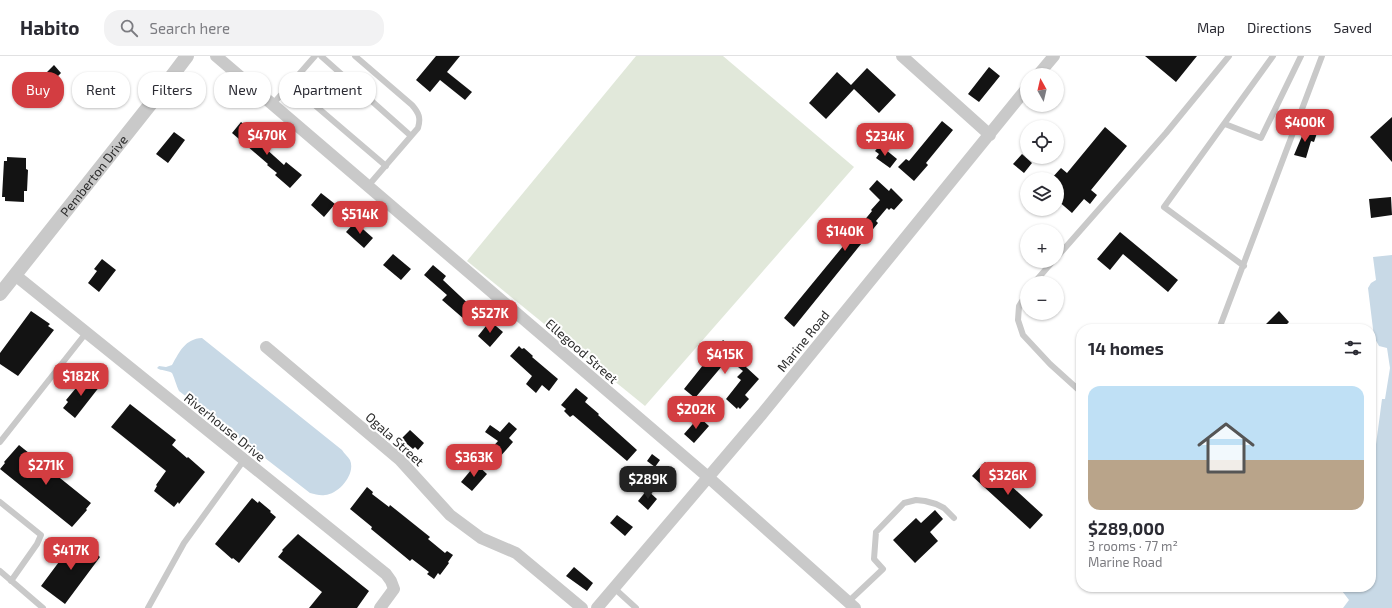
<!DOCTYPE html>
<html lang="en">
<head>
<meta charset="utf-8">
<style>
  :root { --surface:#fff; --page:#f2f2f3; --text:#2b2b33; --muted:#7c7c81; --line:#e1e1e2; --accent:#d33d41 }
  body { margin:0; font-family:"Exo 2",sans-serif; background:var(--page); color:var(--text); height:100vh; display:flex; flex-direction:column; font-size:15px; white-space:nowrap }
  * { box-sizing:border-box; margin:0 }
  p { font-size:13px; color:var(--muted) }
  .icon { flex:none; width:22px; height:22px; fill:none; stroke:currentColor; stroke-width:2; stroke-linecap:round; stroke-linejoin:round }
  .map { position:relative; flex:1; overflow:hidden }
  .drawer { position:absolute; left:1076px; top:268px; width:300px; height:268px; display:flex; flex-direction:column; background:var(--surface); border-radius:16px; box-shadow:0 1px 3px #0004 }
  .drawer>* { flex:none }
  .banner { position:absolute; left:12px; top:16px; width:380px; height:36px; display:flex; gap:8px }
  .needle { width:26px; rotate:352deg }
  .buttons { position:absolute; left:1020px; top:12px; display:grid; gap:8px }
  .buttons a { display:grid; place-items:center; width:44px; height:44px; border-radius:50%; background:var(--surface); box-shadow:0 1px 3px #0004; font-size:20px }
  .price { position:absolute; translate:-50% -34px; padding:0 9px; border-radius:8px; background:var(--accent); color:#fff; font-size:13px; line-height:26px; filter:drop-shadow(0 1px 2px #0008) }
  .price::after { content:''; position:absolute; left:50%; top:24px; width:12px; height:9px; margin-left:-6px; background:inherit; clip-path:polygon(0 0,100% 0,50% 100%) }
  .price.selected { background:#222; color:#fff }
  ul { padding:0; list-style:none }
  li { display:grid; align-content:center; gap:8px; height:212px; padding:0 12px }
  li+li { border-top:1px solid var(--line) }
  li span { display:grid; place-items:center; height:124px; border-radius:12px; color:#555 }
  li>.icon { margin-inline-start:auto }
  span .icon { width:72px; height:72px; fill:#fffc; stroke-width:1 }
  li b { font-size:17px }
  h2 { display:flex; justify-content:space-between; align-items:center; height:48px; padding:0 12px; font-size:17px }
  .pill { padding:0 14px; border-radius:16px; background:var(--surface); box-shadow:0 1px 3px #0004; font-size:14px; line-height:36px }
  .pill.selected { background:var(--accent); color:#fff }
  header { display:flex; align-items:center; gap:24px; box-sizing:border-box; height:56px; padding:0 20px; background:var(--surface); border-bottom:1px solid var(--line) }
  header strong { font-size:19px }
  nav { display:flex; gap:22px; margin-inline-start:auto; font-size:14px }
  .search { width:280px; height:36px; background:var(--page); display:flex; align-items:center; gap:10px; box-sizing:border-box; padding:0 14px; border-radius:16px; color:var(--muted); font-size:15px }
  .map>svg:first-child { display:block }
  .green { fill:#e1e8da }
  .water { fill:#c8d9e6 }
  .building { fill:#131313 }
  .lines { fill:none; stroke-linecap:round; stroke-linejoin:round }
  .service { stroke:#c9c9c9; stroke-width:6 }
  .minor { stroke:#c9c9c9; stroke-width:12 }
  .tertiary { stroke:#c9c9c9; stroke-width:14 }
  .labels { text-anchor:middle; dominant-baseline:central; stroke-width:4; stroke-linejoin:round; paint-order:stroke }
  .street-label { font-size:13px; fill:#2c2c2c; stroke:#fff }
</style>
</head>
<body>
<header>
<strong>Habito</strong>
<div class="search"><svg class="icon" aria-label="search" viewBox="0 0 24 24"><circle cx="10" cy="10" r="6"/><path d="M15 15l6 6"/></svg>Search here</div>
<nav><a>Map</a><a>Directions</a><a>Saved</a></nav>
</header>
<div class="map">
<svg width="1392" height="552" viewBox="0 0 1392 552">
  <rect width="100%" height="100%" fill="#fff"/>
  <path class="green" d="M636 0H723L854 111 645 350 467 205Z"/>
  <path class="water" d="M1392 199V552H1343L1349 544 1339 531H1371V426L1382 343H1385L1390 312 1387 292 1379 290 1374 281 1368 232 1371 227 1376 224 1373 201Z
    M202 282 342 394C344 397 348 401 350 404 356 418 339 438 325 439 320 440 315 438 310 437L179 335C177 331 173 318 172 317 168 314 161 315 157 312L159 310 166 311 172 309C180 295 185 283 202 282Z"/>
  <path class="building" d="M436 0H460L447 16 472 36 465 44 440 24 430 36 416 24Z
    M1145 0H1197L1176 26Z
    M54 9 61 17 51 27 43 20Z
    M989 11 1000 20 979 46 968 38Z
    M867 12 896 39 879 57 854 33 826 63 809 47 837 16 851 29Z
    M1392 61V106L1370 81Z
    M942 65 953 74 926 107 928 109 914 125 898 111 906 103 909 105Z
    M241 66 256 78 255 79 258 83 265 90 264 91 284 109 286 106 302 119 290 132 275 119 277 117 267 109 268 108 232 77Z
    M1105 71 1127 90 1091 134 1097 139 1090 148 1084 143 1072 157 1057 144V123H1051L1061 112 1067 117Z
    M1305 73 1317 77 1314 86 1311 85 1306 102 1294 99Z
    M174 76 185 84 168 107 156 98Z
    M880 89 897 103 890 112 876 102 879 98 875 95Z
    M1022 98 1032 107 1024 117 1013 108Z
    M7 101 26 102V113L28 114 27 135H24V146L5 145V141H2L4 105H7Z
    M877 124 889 135 891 132 903 144 894 154 891 152 889 154 887 152 876 165 878 167 794 271 784 262 872 155 871 154 880 144 869 133Z
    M321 137 335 148 324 161 311 149Z
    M1391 141 1392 159 1371 162 1369 143Z
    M355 166 373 182 364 192 346 176Z
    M1120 176 1178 224 1168 236 1123 198 1110 214 1097 203Z
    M393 198 411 213 401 224 383 209Z
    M102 203 116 214 99 236 88 227 97 215 94 213Z
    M433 209 446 220 443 224 476 255 470 262 467 259 464 263 442 244 447 239 424 219Z
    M31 255 50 268 48 270 54 274 18 320 0 308V297Z
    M1279 255 1289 266 1282 273H1261Z
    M490 265 503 276 490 291 478 280Z
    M723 284 750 306 746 311 759 323 745 339 749 343 740 353 738 351 737 353 726 343 741 324 737 321 743 315 728 303 695 342 684 333Z
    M519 290 522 293 524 292 533 300 532 301 558 323 549 335 542 329 536 337 526 328 532 320 510 300Z
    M88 321 100 330 75 362 63 352 68 346 66 344 81 326 83 327Z
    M576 332 588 342 585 346 599 358 598 359 637 394 627 405 573 359 570 361 564 355 566 353 561 349Z
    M130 348 176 384 172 389 187 402 188 401 205 416 179 448 178 446 174 451 154 435 157 430 156 429 166 415 111 371Z
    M699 361 709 370 694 387 684 378Z
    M509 366 517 373 509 382 513 386 498 403 489 395 498 385 485 376 490 369 500 376Z
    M410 374 424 387 418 394 415 391 413 393 401 383Z
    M19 389 91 447 86 453 87 454 72 471 0 413 5 407 4 406Z
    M652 398 660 404 655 411 647 405Z
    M985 406 1043 459 1030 473 972 420Z
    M476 408 487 418 472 435 461 426Z
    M367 431 373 436 372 438 389 451 390 449 430 481 428 483 445 497 447 495 453 499 448 506 449 507 440 519 438 517 434 523 427 518 429 516 412 503 410 505 404 500 371 473 372 471 350 453Z
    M647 434 657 443 648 454 638 445Z
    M252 442 258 447 259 445 271 455 270 456 276 461 239 507 233 502 232 503 215 488Z
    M935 454 943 463 930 476 938 485 915 507 893 484 916 462 921 467Z
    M617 459 633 471 625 480 610 467Z
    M298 478 369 535 357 552H309L322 536 278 501 283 495 282 494Z
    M76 483 82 487 83 486 100 501 65 548 41 530Z
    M574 511 593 527 587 535 566 520Z"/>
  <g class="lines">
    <path class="service" d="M321 0 411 80
      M355 0 412 49C419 57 421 62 418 72L368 130
      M290 28 386 110
      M272 49 315 0
      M1225 68 1261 82 1301 0
      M1057 201 1166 77 1229 0
      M1244 210 1164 151 1273 0
      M1034 227 1053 205
      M1027 237 1019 250 1018 264 1023 279 1050 308 1081 336
      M1219 273 1322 0
      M0 386 86 277
      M0 446 41 479 37 488 11 525
      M0 515 43 552
      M614 532 636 552
      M848 546 883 513 874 503 876 476 904 447 916 444 925 445 936 448 944 452 954 462
      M148 552 184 487 244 404"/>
    <path class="minor" d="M216 0 708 421 855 552
      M902 0 990 79
      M1038 19 1054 0
      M15 219 386 518 391 525 394 533 380 552
      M266 291 400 404 450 459 481 482 516 497 582 552
      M597 552 762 358 1027 32"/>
    <path class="tertiary" id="s1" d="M0 238 153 45 187 0"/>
  </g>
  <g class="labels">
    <g class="street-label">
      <text stroke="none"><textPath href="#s1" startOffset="151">Pemberton Drive</textPath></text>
      <text transform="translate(803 285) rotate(-51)">Marine Road</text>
      <text transform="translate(582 295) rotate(41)">Ellegood Street</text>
      <text transform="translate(225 371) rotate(39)">Riverhouse Drive</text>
      <text transform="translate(395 383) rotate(42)">Ogala Street</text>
    </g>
  </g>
</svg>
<div class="buttons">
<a><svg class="needle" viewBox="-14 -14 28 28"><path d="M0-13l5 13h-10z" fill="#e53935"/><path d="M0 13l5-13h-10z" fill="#7c7c81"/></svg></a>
<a><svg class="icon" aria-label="locate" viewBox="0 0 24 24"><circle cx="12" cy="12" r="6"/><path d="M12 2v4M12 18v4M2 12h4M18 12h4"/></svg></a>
<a><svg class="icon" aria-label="layers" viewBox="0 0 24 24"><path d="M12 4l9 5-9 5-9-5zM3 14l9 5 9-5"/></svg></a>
<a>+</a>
<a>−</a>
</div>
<b class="price" style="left:1305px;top:87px">$400K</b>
<b class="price" style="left:267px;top:100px">$470K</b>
<b class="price" style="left:885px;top:101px">$234K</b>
<b class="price" style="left:360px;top:179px">$514K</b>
<b class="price" style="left:845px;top:196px">$140K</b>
<b class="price" style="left:490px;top:278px">$527K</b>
<b class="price" style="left:725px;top:319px">$415K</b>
<b class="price" style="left:81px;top:341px">$182K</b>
<b class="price" style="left:696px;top:374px">$202K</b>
<b class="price" style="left:474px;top:422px">$363K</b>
<b class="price" style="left:46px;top:430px">$271K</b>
<b class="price" style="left:1008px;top:440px">$326K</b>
<b class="price selected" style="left:648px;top:444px">$289K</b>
<b class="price" style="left:71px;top:515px">$417K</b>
<div class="banner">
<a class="pill selected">Buy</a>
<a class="pill">Rent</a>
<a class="pill">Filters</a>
<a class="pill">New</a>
<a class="pill">Apartment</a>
</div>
<section class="drawer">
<h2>14 homes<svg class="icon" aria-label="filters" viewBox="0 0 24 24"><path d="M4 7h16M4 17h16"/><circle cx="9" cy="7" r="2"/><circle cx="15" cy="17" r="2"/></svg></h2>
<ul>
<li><span style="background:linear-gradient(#bfe0f5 60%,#b9a48a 0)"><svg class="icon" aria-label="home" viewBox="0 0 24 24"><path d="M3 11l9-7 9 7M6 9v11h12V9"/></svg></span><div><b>$289,000</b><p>3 rooms · 77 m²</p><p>Marine Road</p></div></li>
</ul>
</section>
</div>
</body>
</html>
